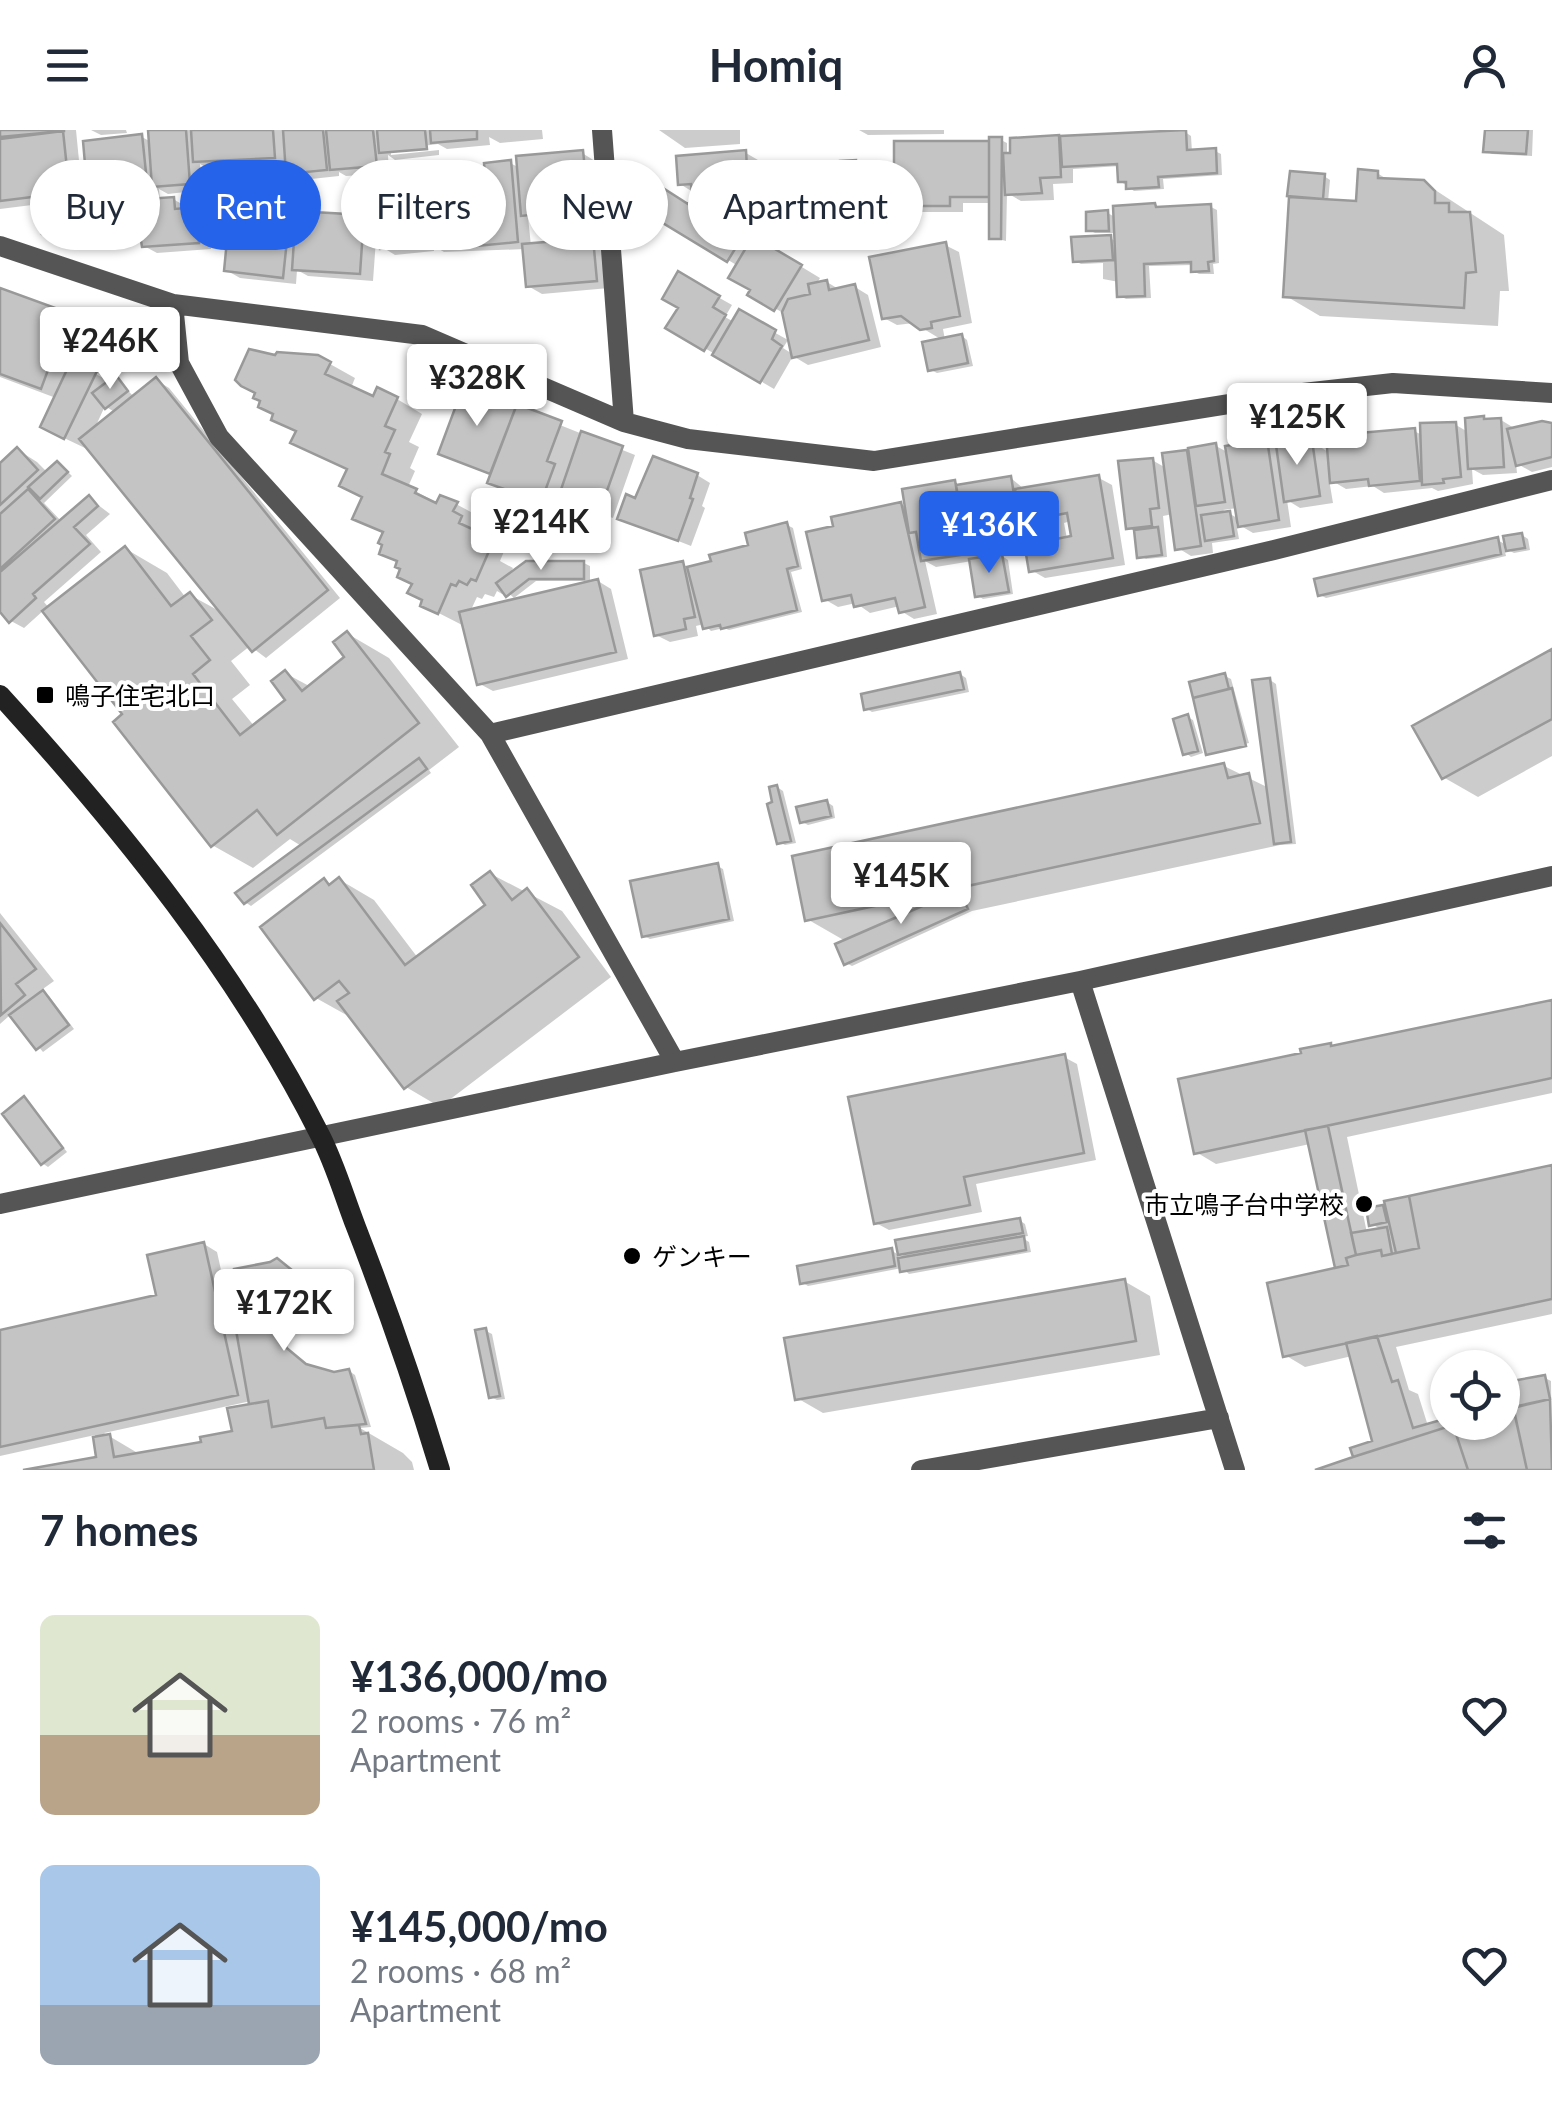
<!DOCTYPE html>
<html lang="en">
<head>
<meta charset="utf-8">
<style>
  :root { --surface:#fff; --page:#f2f2f3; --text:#1f2937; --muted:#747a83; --accent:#2563eb }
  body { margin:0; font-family:Lato,"Noto Sans JP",sans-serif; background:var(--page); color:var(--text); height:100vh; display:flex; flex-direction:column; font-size:38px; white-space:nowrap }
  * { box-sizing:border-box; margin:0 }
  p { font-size:32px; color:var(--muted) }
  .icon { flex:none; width:55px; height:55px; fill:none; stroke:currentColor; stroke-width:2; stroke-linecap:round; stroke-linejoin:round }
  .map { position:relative; height:1340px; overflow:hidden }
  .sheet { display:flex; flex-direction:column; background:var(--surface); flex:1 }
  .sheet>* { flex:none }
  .top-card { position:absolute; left:30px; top:30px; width:1000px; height:90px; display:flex; gap:20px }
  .controls { position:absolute; left:1430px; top:1220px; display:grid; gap:20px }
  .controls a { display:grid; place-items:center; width:90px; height:90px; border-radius:50%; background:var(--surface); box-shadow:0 2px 8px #0004; font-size:50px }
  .price { position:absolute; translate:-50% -85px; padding:0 22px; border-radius:10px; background:#fff; color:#222; font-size:32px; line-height:65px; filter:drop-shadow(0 2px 5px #0008) }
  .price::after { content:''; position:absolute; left:50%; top:60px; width:30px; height:22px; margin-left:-15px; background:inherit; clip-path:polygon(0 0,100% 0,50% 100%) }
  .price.on { background:var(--accent); color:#fff }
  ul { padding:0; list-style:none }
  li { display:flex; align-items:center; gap:30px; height:250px; padding:0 40px }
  li span { display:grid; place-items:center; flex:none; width:280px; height:200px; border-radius:15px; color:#555 }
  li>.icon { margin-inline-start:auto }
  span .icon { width:120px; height:120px; fill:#fffc; stroke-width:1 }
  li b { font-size:42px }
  h2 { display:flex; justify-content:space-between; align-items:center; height:120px; padding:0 40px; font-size:42px }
  .pill { padding:0 35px; border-radius:45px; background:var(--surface); box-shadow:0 2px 8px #0004; font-size:35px; line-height:90px }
  .pill.on { background:var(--accent); color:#fff }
  header { display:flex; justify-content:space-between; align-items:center; height:130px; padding:0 40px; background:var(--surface); font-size:45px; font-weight:700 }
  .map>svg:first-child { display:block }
  .shadow { fill:#0003; fill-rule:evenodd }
  .building { fill:#c4c4c4; stroke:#999; stroke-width:2.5; fill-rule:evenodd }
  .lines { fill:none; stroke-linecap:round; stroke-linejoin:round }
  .street { stroke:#555; stroke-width:20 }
  .secondary { stroke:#222; stroke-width:20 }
  .poi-dot { fill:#000; stroke:#fff; stroke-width:4 }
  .labels { text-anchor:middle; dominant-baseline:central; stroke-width:8; stroke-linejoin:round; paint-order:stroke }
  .poi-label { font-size:25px; fill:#000; stroke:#fff; text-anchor:start }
</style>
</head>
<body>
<header><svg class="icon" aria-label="menu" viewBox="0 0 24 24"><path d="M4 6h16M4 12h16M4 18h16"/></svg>Homiq<svg class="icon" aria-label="person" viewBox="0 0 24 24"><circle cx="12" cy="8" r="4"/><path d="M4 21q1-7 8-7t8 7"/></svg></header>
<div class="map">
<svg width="1552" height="1340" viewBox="0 0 1552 1340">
  <rect width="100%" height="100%" fill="#fff"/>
  <path class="shadow" d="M0 0H76L82 61 90 66 92 81 79 118 45 103 56 72 0 79Z
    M91 0H126L127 3 101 5Z
    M150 0H542L543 9 500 13 489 7 490 15 447 19 438 14 391 20V25L439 20V25L395 30 388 25 389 42 400 41 425 54 466 45 475 50 488 48 510 33 520 38 582 23 595 31 600 77 593 78 596 105 571 107 565 104 564 90 537 92 528 87 531 116 593 111 606 118 609 158 542 164 528 156 525 119 444 122 434 116V121L395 125 382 117 376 44 346 46 339 42V46L302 50 289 42 288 34 209 39 200 34 202 60 168 64 159 59 160 70 173 69 187 77V81L202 83 219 70 225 73 228 105 210 107 211 119 157 123 144 116V111L136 112 123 104 138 72 120 62 103 64 90 56 142 7 151 12Z
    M659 0H740V14L685 18Z
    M859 0H944V4L868 5Z
    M1487 0H1533L1532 26 1492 24 1486 21Z
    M1185 2 1191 6 1192 22 1215 21 1221 24 1222 45 1163 49 1164 59 1134 61 1120 51V36L1073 39V53L1053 54 1054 70 1021 71 1007 63 1006 111 991 107V73H963V82H910L897 74 991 13 1001 10 1007 13V25L1058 8Z
    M746 23 765 34 766 46 804 49 836 40 843 45 855 33 861 36 862 59H848L845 103 776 97 763 89 767 49H760L761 68H754L755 78 722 80 680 54Z
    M1377 43 1390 51 1423 52 1504 105 1509 161H1500L1498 196 1320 186 1286 166 1300 70 1290 64 1324 46 1330 50 1328 72 1359 74Z
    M693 71 820 148 816 155 827 152 840 160 855 157 868 165 881 217 808 235 793 226 774 259 669 197 681 177 679 145 732 175 725 187 734 192 740 183 788 210 783 218 794 225 785 184 750 164 753 160 738 136 651 83 690 77Z
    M1211 77 1217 80 1219 133 1213 134 1214 144H1199L1193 141V135L1149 136 1151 168 1126 169 1120 166 1119 152 1103 149V133L1081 134 1075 131 1110 108 1117 112 1118 103H1095L1089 100 1108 83 1116 88Z
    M363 88 377 96 373 151 308 146 297 140 296 154 240 148 226 140 288 94 298 99Z
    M945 115 959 122 972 193 943 199 945 210 962 206 967 210 973 236 937 243 931 240 942 210 914 193 897 195 884 188Z
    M0 160 68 185 93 200 80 236 111 252 116 248 135 268 156 250 169 258 340 468 266 528 250 516 231 531 250 555 232 569 255 597 289 570 285 543 311 557 348 528V504L389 528 459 617 429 640 431 643 251 776 245 772 303 717 290 709 253 738 212 715 125 585 44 480 24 498 11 491 0 478V336L18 320 37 332 48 343 63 337 72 346 44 373 62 392 89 368 110 384 86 405 101 422 44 472 50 479 126 419 167 443 186 468 190 465 223 483 87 314 85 318 62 307 56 268 0 247ZM105 276 116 283 93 302Z
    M330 234 355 248 351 258 374 269H397L422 284 409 312 419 317 410 338 415 341 408 357 439 374H456L482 388 478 398 486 403 484 407 505 419 500 431 513 438 509 446 584 433 590 436V453L598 451 611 459 628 529 493 561 480 554 466 497 423 475 425 470 399 433 382 423 385 404 356 388 365 368 349 341 293 312 298 302 274 289ZM536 451H589L470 482 477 467 482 469 485 464 494 467 497 461 502 464 504 459 514 468Z
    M465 257 635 325 613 388 596 382 592 394 570 386 531 364 529 368 537 373 510 363 490 352 492 346 441 323Z
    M1501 290 1514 298 1552 295V337L1532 342 1516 333 1517 343 1483 345 1472 339 1473 354 1438 361 1432 358 1384 363 1373 356 1346 359 1329 349 1333 373 1300 378 1287 370 1291 397 1253 403 1236 393 1239 409 1212 413 1213 423 1191 426 1178 418 1173 384 1163 386 1167 427 1146 429 1140 426 1136 402 1129 397 1152 330 1166 338 1164 325 1216 316 1229 323 1266 312 1279 319 1302 306 1330 323 1414 301 1422 305 1456 295 1468 302ZM1237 378 1239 389 1223 380Z
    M697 345 710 353 702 376 705 378 691 416 620 388 637 371Z
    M1011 348 1025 360 1099 348 1112 355 1125 435 1045 448 1031 440 1028 422 1002 426 1008 430 1013 464 983 469 977 465 972 431 936 437 925 431 937 484 914 489 901 481 900 476 870 483 856 473 838 477 824 469 901 374 908 378 955 353 961 357ZM1071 391 1074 408 1067 409 1064 393Z
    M787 395 793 398 802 439 791 442 802 482 729 500 724 498 711 501 704 494 696 496 698 506 670 512 656 505 682 434 690 438 714 432 751 416Z
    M1522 405 1528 409 1530 420 1514 423 1504 418 1506 426 1326 468 1320 465 1497 410 1507 415Z
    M1552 522V626L1478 667 1443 647Z
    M960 544 966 548 969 562 872 582 867 579Z
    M1225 546 1231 549 1249 613 1210 622V624L1209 623Z
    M1270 550 1276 554 1296 714 1280 715 972 781 852 836 846 833 847 812 807 789 1224 636 1269 658Z
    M1187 587 1193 590 1203 623 1191 627 1186 623Z
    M777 657 783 661 796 713 785 715 779 712Z
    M827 672 833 676 835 688 808 695 802 692Z
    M717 736 723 739 734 791 650 809 644 806Z
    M491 744 562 781 611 847 440 977 406 957 350 887 316 868 324 751 332 756 340 750 374 770 418 828 488 775Z
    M0 783 54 851 40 861 49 866 74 899 43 922 16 890 9 886 0 894Z
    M1552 872V963L1347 1007 1367 1103 1382 1100 1372 1094 1383 1077 1389 1081 1552 1038V1184L1396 1217 1409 1260 1418 1264 1428 1296 1448 1292H1502V1274L1515 1280 1545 1248 1551 1251 1552 1340H1324L1360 1328 1375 1312 1352 1226 1305 1237 1285 1225 1338 1140 1310 1014 1216 1034 1196 1022 1304 924 1330 915 1335 918Z
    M1064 927 1077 934 1096 1030 976 1054 982 1082 889 1100 876 1093Z
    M24 969 67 1022 48 1037 42 1033Z
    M1019 1090 1025 1094 1028 1106 1021 1107 1029 1112 1031 1122 909 1144 902 1138 808 1156 803 1153 891 1120 897 1124 898 1130 908 1128 900 1124Z
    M204 1114 217 1122 234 1198 238 1197 283 1134 312 1157 291 1184 279 1181 289 1221 308 1238 334 1244 349 1241 355 1245 371 1297 360 1298 403 1323 412 1332 414 1340H38L99 1329 95 1305 0 1326V1202L159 1167ZM251 1271 257 1276 235 1303 204 1314 141 1325 104 1303Z
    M1124 1151 1150 1166 1160 1225 823 1283 797 1268Z
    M486 1201 492 1204 505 1269 497 1270 491 1267Z"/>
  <path class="building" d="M0 0H64V1L0 7Z
    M148 0H186L190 54 152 57Z
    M191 0H273L275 28 193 32Z
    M283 0H323L327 40 286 44Z
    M326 0H373L377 36 330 40Z
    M377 0H425L427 19 379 23Z
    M430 0H477V9L431 13Z
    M1186 0 1187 20 1216 18 1217 43 1158 47 1159 57 1126 59V52H1118L1117 34 1062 37 1060 6Z
    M1485 0H1528L1526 24 1483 22Z
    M63 1 69 57 77 56 79 73 65 113 42 104 56 64 0 71V9Z
    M142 4 148 62 119 64V54L87 57 83 11Z
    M1059 5 1061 47 1040 48 1042 63 1005 65 1003 23H1010V8Z
    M989 7H1002L1001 109H989Z
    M894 11H989V67H950V76H894Z
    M583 20 588 70 560 73 561 82 521 86 516 26Z
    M746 20 747 39H741L742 57 735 58 736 67 699 70V65H692L691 54 678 55 676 26Z
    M511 30 518 112 477 116 471 48 485 46 484 33Z
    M856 30 857 57H841L840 31Z
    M802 35 836 38 832 97 760 91 765 43 802 46Z
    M400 39 401 47 416 45 422 115 380 119 373 41Z
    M1358 39 1378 41V48L1424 50 1435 61V73H1449V82H1470L1476 142 1466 143 1464 178 1283 167 1289 67 1356 71Z
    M1290 41 1325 44 1323 69 1287 66Z
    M466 42 472 112 428 116 422 47Z
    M663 58 688 74 692 68 746 101 727 132 648 84Z
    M174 67 175 79 196 77 199 113 142 117 140 104 120 106 118 71Z
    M219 67 223 103 202 105 198 70Z
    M588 70 591 103 563 105 560 73Z
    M1155 73 1156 77 1211 74 1214 131 1208 132 1209 141 1191 142V132L1144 134 1145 166 1117 167 1113 76Z
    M1108 80 1109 101H1086V82Z
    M296 81 364 85 360 144 292 140Z
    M254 88 289 91 283 148 224 141 227 110H234L236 94 253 95Z
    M1111 105 1113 130 1073 132 1071 107Z
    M753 106 802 135 774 181 747 165 750 160 728 148Z
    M593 108 597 151 526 157 522 114Z
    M946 112 960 186 931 192 932 198 920 200 901 186 882 189 869 127Z
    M678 141 720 166 713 177 726 185 704 221 665 198 678 178 662 169Z
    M827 150 829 160 855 154 869 210 792 228 782 182 788 169 810 164 808 154Z
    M0 158 69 183 41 259 0 244Z
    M739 179 776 200 772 209 782 216 760 253 712 225Z
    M962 204 968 233 928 241 922 212Z
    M249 219 275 225 277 222 318 225 331 232 325 244 373 266 377 257 398 267 385 296 395 300 385 322 390 324 382 344 417 359 415 363 436 373 440 365 458 372 453 381 462 386 459 393 481 403 476 415 489 421 476 451 471 449 467 455 459 451 456 456 451 454 438 484 420 476 422 470 407 463 412 454 397 447 400 439 395 437 397 431 379 424 382 415 378 413 383 402 352 389 362 367 339 356 347 339 290 313 296 301 271 290 273 284 258 277 260 271 253 268 255 263 241 256 235 250Z
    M72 229 97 241 64 309 40 297Z
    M116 245 128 261 105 279 92 263Z
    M156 247 328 460 252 522 79 309Z
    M464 254 517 274 490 344 438 324Z
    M517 274 562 291 547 331 555 334 541 372 487 353Z
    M1484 286V289L1501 288 1504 337 1468 339 1465 288Z
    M1542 291 1552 293V327L1516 336 1507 299Z
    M1456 292 1461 347 1443 349 1444 353 1422 355 1420 293Z
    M1415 298 1420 351 1369 356 1368 349 1330 353 1326 306Z
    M581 301 623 316 599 383 583 377 578 388 554 380Z
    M1302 303 1303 312 1312 310 1320 366 1284 372 1275 308Z
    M1267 309 1279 390 1238 397 1225 316Z
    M1216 313 1225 372 1196 376 1188 318Z
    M17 317 38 340 0 375V333Z
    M1187 320 1201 416 1175 420 1162 323Z
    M653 326 698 343 690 368 693 369 678 411 617 389 626 364 635 368Z
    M1153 328 1159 378 1150 379 1152 396 1126 399 1118 331Z
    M57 331 68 342 40 369 28 357Z
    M1099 345 1113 428 1029 442 1015 359ZM1067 383 1071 406 1056 409 1052 386Z
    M1011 346 1022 414 968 423 956 355Z
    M955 350 967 424 921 431 916 402 909 403 902 359Z
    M28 359 55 389 0 439V384Z
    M89 365 98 376 74 397 90 414 33 464 36 468 9 493 0 482V442Z
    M901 372 925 477 899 483 895 468 854 477 851 465 822 471 806 402 833 396 831 387Z
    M1230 381 1234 406 1205 411 1201 385Z
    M787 392 798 436 787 439 797 480 721 499 720 495 703 499 687 437 711 431 709 425 748 415 745 403Z
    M1158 397 1162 425 1137 428 1134 400Z
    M1522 403 1525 418 1506 421 1503 406Z
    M1498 407 1501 424 1318 466 1314 449Z
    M125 416 171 476 190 462 212 490 191 506 210 530 193 544 240 605 285 570 271 551 285 540 302 561 344 527 333 512 347 501 419 593 277 705 257 680 211 717 113 592 122 584 42 481Z
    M1002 424 1009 462 975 467 969 429Z
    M526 431H584V449H529L506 467 496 453Z
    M683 431 695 487 684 489 686 499 654 506 640 440Z
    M598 449 616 522 477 555 459 482Z
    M1552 519V589L1442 649 1412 596Z
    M960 542 964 559 864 580 861 564Z
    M1225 543 1229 559 1193 568 1189 552Z
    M1270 548 1291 712 1274 714 1252 550Z
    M1232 558 1246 616 1206 625 1193 568Z
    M1188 584 1198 621 1183 625 1173 589Z
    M419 628 427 639 244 774 235 763Z
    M1224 633 1228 648 1249 643 1260 693 805 791 792 726Z
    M777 655 791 711 777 714 767 674 772 672 769 657Z
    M827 670 831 686 800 693 796 677Z
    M718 733 729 789 642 807 630 751Z
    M490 741 512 770 527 758 579 827 404 959 337 871 349 863 339 851 314 870 260 797 324 748 329 755 339 747 405 835 485 775 471 755Z
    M959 760 968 779 844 835 835 814Z
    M0 793 36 839 16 854 25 865 1 885Z
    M43 860 69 895 36 920 9 885Z
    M1552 870V948L1194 1024 1178 949 1301 923 1300 919 1331 913V916Z
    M1065 924 1084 1023 964 1047 970 1075 874 1094 848 967Z
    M24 966 63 1018 41 1035 2 984Z
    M1328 996 1356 1125 1346 1128 1348 1135 1335 1138 1305 1000Z
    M1552 1035V1169L1283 1227 1267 1153 1348 1135 1346 1128 1356 1125 1381 1120 1382 1126 1419 1118 1409 1066Z
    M1409 1066 1419 1118 1396 1123 1384 1071Z
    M1383 1075 1387 1092 1369 1096 1366 1078Z
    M1020 1088 1023 1103 898 1125 895 1110Z
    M1387 1097 1392 1124 1382 1126 1381 1120 1356 1125 1351 1103Z
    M1024 1106 1026 1120 900 1142 898 1128Z
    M204 1112 238 1265 0 1317V1200L156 1165 147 1125Z
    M892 1118 895 1136 800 1154 797 1136Z
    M277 1128 308 1153 284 1182 275 1180 283 1215 306 1234 334 1242 349 1239 366 1294 326 1298 324 1288 272 1297 268 1271 249 1274 227 1149 235 1147 234 1139 270 1132Z
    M1125 1149 1136 1211 795 1270 784 1208Z
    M486 1198 500 1266 489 1268 475 1200Z
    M1377 1206 1392 1252 1398 1250 1413 1298 1448 1288V1292H1502L1504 1271 1509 1287 1515 1285 1527 1340H1468L1453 1295 1353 1327 1350 1318 1372 1311 1346 1213Z
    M1545 1245 1550 1269 1517 1277 1512 1251Z
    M1550 1269 1552 1340H1527L1513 1277Z
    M268 1271 272 1297 324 1288 326 1298 359 1295 361 1304 368 1303 374 1340H23L96 1327 93 1307 110 1304 114 1327 201 1312 200 1307 232 1301 227 1278Z
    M1453 1295 1468 1340H1315L1353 1327Z"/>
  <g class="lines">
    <path class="street" d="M602 0 624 292
      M0 116 173 174 422 205 624 292 688 309 874 331 1285 265 1393 253 1552 263
      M173 174 179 233 219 307 490 604 675 932
      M490 604 1274 420 1552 350
      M1080 851 1235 1340
      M0 1074 675 932 1080 851 1552 746
      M921 1340 1219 1288"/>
    <path class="secondary" d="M0 565C122 699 238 842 320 1005 335 1034 344 1066 356 1097 387 1177 415 1257 440 1340"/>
  </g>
  <g class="poi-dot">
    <rect x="35" y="555" width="20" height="20" rx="5"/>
    <circle cx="1364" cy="1074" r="10"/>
    <circle cx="632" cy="1126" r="10"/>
  </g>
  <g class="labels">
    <g class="poi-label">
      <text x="65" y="565">鳴子住宅北口</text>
      <text x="1344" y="1074" text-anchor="end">市立鳴子台中学校</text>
      <text x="652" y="1126">ゲンキー</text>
    </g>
  </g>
</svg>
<div class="controls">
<a><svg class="icon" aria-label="locate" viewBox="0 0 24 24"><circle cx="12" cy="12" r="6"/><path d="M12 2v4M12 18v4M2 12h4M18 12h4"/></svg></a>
</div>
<b class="price" style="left:110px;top:262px">¥246K</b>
<b class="price" style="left:477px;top:299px">¥328K</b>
<b class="price" style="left:1297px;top:338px">¥125K</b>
<b class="price" style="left:541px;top:443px">¥214K</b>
<b class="price on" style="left:989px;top:446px">¥136K</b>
<b class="price" style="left:901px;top:797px">¥145K</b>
<b class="price" style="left:284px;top:1224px">¥172K</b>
<div class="top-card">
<a class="pill">Buy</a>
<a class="pill on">Rent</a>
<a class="pill">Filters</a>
<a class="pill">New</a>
<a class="pill">Apartment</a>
</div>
</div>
<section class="sheet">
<h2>7 homes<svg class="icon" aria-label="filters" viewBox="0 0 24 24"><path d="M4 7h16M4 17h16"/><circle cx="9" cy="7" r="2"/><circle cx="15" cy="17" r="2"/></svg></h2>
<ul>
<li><span style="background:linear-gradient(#dfe7d0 60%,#b9a48a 0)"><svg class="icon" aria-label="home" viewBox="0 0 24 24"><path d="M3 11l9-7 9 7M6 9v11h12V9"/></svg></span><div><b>¥136,000/mo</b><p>2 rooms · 76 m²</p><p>Apartment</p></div><svg class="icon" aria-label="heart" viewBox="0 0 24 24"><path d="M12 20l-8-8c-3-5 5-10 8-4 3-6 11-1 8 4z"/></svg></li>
<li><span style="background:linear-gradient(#a9c7e8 70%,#9aa5b1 0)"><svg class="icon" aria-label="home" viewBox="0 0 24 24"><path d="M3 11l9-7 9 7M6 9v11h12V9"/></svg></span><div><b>¥145,000/mo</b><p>2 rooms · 68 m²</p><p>Apartment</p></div><svg class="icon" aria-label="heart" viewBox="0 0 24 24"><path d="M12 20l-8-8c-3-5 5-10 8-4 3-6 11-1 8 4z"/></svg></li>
</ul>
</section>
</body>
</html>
